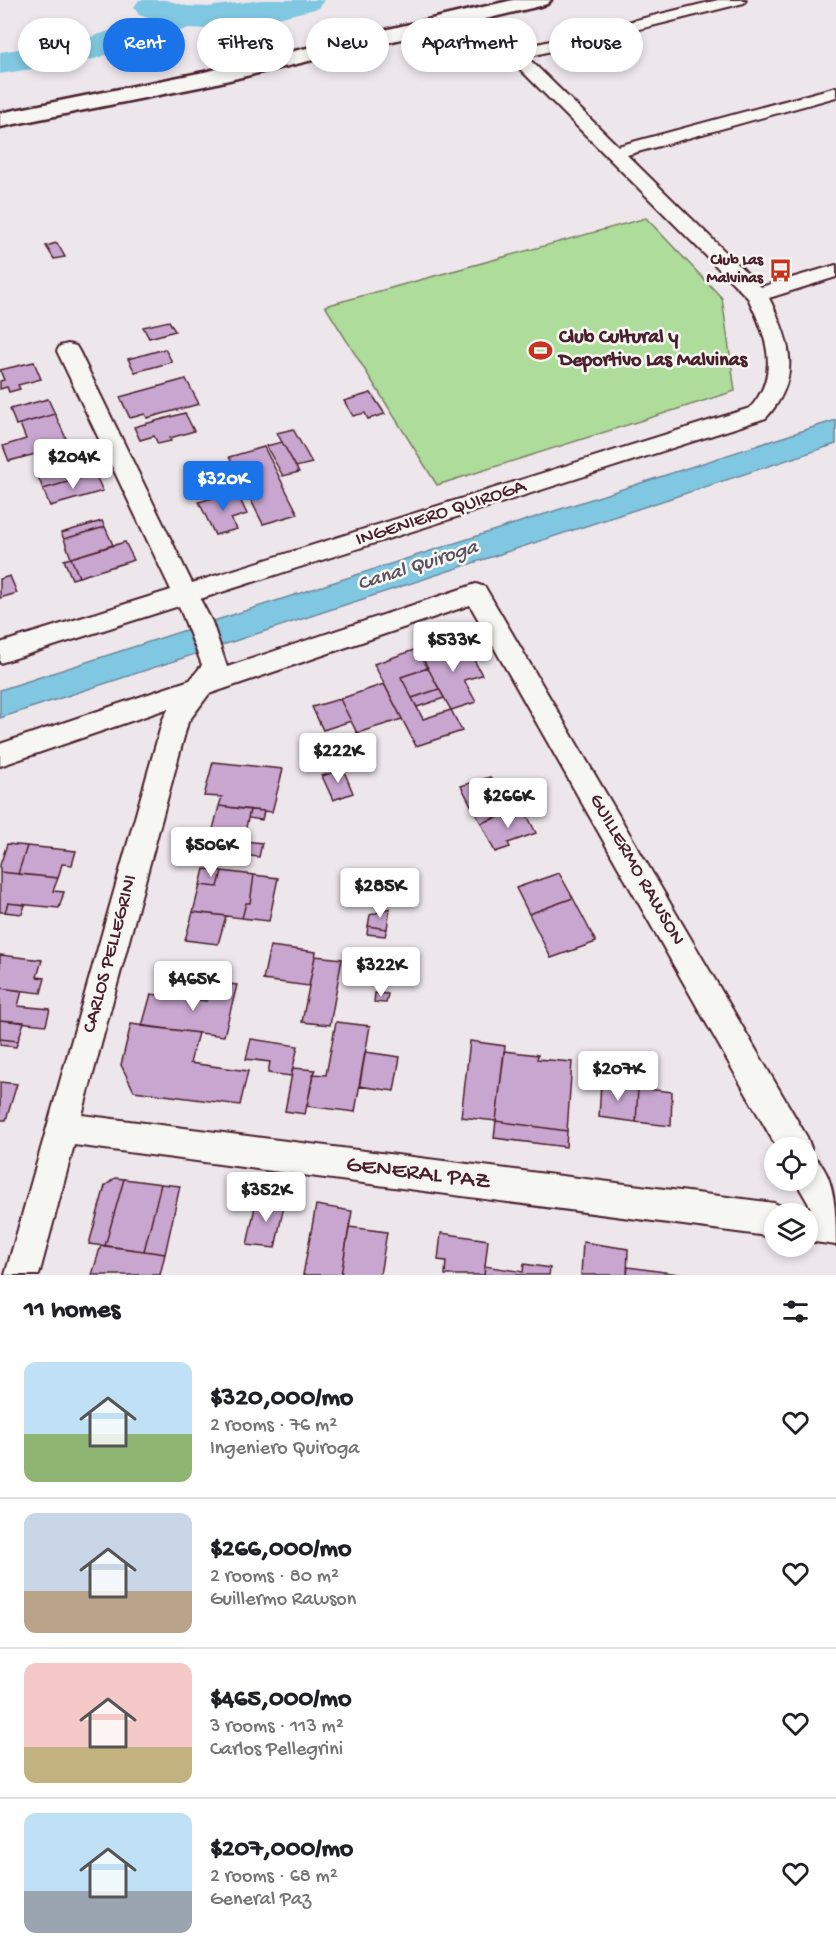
<!DOCTYPE html>
<html lang="en">
<head>
<meta charset="utf-8">
<style>
  :root { --surface:#fff; --page:#f6f6f6; --text:#202124; --muted:#757577; --line:#e0e0e0; --accent:#1a73e8 }
  body { margin:0; font-family:"Gochi Hand",sans-serif; background:var(--page); color:var(--text); height:100vh; display:flex; flex-direction:column; font-size:22px; white-space:nowrap }
  * { box-sizing:border-box; margin:0 }
  p { font-size:20px; color:var(--muted) }
  .icon { flex:none; width:33px; height:33px; fill:none; stroke:currentColor; stroke-width:2; stroke-linecap:round; stroke-linejoin:round }
  .map { position:relative; height:1275px; overflow:hidden }
  .sheet { display:flex; flex-direction:column; background:var(--surface); flex:1 }
  .sheet>* { flex:none }
  .top-card { position:absolute; left:18px; top:18px; width:801px; height:54px; display:flex; gap:12px }
  .buttons { position:absolute; left:764px; top:1137px; display:grid; gap:12px }
  .buttons a { display:grid; place-items:center; width:54px; height:54px; border-radius:50%; background:var(--surface); box-shadow:0 3px 9px #0003; font-size:30px }
  .price { position:absolute; translate:-50% -51px; padding:0 14px; border-radius:6px; background:#fff; color:#222; font-size:20px; line-height:39px; filter:drop-shadow(0 2px 3px #0008) }
  .price::after { content:''; position:absolute; left:50%; top:36px; width:18px; height:14px; margin-left:-9px; background:inherit; clip-path:polygon(0 0,100% 0,50% 100%) }
  .price.current { background:var(--accent); color:#fff }
  ul { padding:0; list-style:none }
  li { display:flex; align-items:center; gap:18px; height:150px; padding:0 24px }
  li+li { border-top:2px solid var(--line) }
  li span { display:grid; place-items:center; flex:none; width:168px; height:120px; border-radius:12px; color:#555 }
  li>.icon { margin-inline-start:auto }
  span .icon { width:72px; height:72px; fill:#fffc; stroke-width:1 }
  li b { font-size:26px }
  h2 { display:flex; justify-content:space-between; align-items:center; height:72px; padding:0 24px; font-size:26px }
  .pill { padding:0 21px; border-radius:27px; background:var(--surface); box-shadow:0 3px 9px #0003; font-size:21px; line-height:54px }
  .pill.current { background:var(--accent); color:#fff }
  .map>svg:first-child { display:block }
  .green { fill:#aedc9b; stroke:#7c7e63; stroke-width:1.5 }
  .water { fill:#80c7e1; stroke:#6a8498; stroke-width:1.5 }
  .lines { fill:none; stroke-linecap:round; stroke-linejoin:round }
  .river { fill:#80c7e1; fill-rule:evenodd }
  .building { fill:#c9a6d0; stroke:#4a1f2b; stroke-width:1.5 }
  .minor-casing { stroke:#4a1f2b; stroke-width:4 }
  .secondary-casing { stroke:#4a1f2b; stroke-width:5 }
  .minor { fill:#f6f6f2; fill-rule:evenodd }
  .secondary { fill:#f6f6f2; fill-rule:evenodd }
  .labels { text-anchor:middle; dominant-baseline:central; stroke-width:5; stroke-linejoin:round; paint-order:stroke }
  .far-poi-label { font-size:16px; font-weight:bold; fill:#4a1f2b; stroke:#f6f6f2; text-anchor:end }
  .poi-label { font-size:20px; font-weight:bold; fill:#4a1f2b; stroke:#f6f6f2; text-anchor:start }
  .street-label { font-size:20px; fill:#4a1f2b; stroke:#f6f6f2 }
  .water-label { font-size:21px; font-style:italic; fill:#5a5162; stroke:#f6f6f2 }
  .near-street-label { font-size:24px; fill:#4a1f2b; stroke:#f6f6f2 }
</style>
</head>
<body>
<div class="map">
<svg width="836" height="1275" viewBox="0 0 836 1275">
  <rect width="100%" height="100%" fill="#ede6eb"/>
  <filter id="ink" filterUnits="userSpaceOnUse"><feTurbulence type="fractalNoise" baseFrequency=".0167" numOctaves="2"/><feDisplacementMap in="SourceGraphic" scale="12" xChannelSelector="R" yChannelSelector="G"/><feConvolveMatrix kernelMatrix="1 2 1 2 8 2 1 2 1" color-interpolation-filters="sRGB"/></filter>
  <g filter="url(#ink)">
    <path class="green" d="M646 218 722 298 735 391 437 485 325 306Z"/>
    <path class="water" d="M836 420V444L0 718V690Z"/>
    <g class="lines">
      <path class="river" d="M139 0H166L187 6 208 7 262 0H324L319 8 248 25 208 29 189 28 94 59 0 74V52L88 38 148 18 139 15 134 7Z"/>
    </g>
    <path class="building" d="M57 243 65 257 54 259 46 246Z
      M169 321 175 331 149 338 143 327Z
      M165 349 172 362 135 372 128 359Z
      M34 362 41 379 18 385 20 389 9 392 7 387 0 389V381L4 380 0 370Z
      M186 379 199 404 147 418 145 414 130 418 120 397Z
      M371 393 385 414 368 419 365 413 353 416 344 401Z
      M48 399 55 414 16 425 10 409Z
      M185 413 194 431 170 438 171 441 158 444 154 436 140 440 134 427Z
      M55 414 69 445 9 461 3 446 26 439 20 424Z
      M293 429 312 463 296 467 277 433Z
      M282 442 299 472 283 476 266 446Z
      M264 447 298 514 263 524 229 457Z
      M87 457 95 474 43 489 36 471Z
      M95 474 103 491 50 506 43 489Z
      M236 491 247 514 231 519 237 529 215 535 199 502Z
      M102 521 105 527 64 539 61 533Z
      M105 527 113 545 71 558 64 539Z
      M125 542 134 560 79 577 71 558Z
      M71 558 79 577 72 579 64 560Z
      M10 576 17 593 0 598V579Z
      M451 643 467 647 482 675 464 680 476 702 451 710 420 654Z
      M417 649 428 668 401 677 423 719 451 710 462 731 416 746 374 664Z
      M428 668 439 689 412 698 401 677Z
      M384 684 402 719 357 733 340 699Z
      M439 689 444 698 417 707 412 698Z
      M340 699 351 721 323 730 312 707Z
      M213 762 283 769 272 812 219 806 222 797 204 796Z
      M343 769 353 793 333 800 322 776Z
      M490 777 497 791 511 786 524 809 495 818 486 800 471 805 461 786Z
      M533 784 543 802 524 809 514 790Z
      M486 800 495 818 481 823 471 805Z
      M219 806 250 810 244 836 212 833Z
      M524 809 536 833 508 843 510 847 495 852 481 823Z
      M250 810 264 811 262 820 248 818Z
      M217 838 262 843 259 857 213 852Z
      M7 844 27 846 18 874 0 872V865Z
      M27 846 76 851 72 865 62 864 58 878 18 874Z
      M204 869 222 871 218 887 200 885Z
      M222 871 254 875 250 903H246L242 918 193 912 200 885 218 887Z
      M0 872 58 878 53 891 64 892 59 908 8 903 5 912H0Z
      M559 873 573 898 529 914 516 888Z
      M254 875 278 878 269 921 242 918 246 903H250Z
      M573 898 596 942 551 958 529 914Z
      M8 903 25 905 22 914 5 912Z
      M390 908 387 929 368 926 370 915Z
      M193 912 226 916 218 944 185 940Z
      M368 926 387 929 385 936 367 934Z
      M270 946 316 952 309 986 263 980Z
      M0 955 42 960 37 977 45 978 41 993 0 988Z
      M315 956 342 959 330 1025 302 1022Z
      M211 982 237 985 224 1036 142 1026 151 994 206 1001Z
      M0 988 22 991 18 1006 50 1009 46 1025 0 1020Z
      M375 993 388 994 386 1003 374 1002Z
      M0 1020 24 1022 18 1041 0 1039Z
      M336 1022 370 1026 355 1112 307 1106 313 1074 326 1075Z
      M131 1024 198 1033 190 1063 248 1071 240 1105 134 1091 121 1065Z
      M0 1039 18 1041 16 1047 0 1045Z
      M251 1039 298 1046 291 1076 268 1073 270 1062 246 1059Z
      M470 1041 505 1046 496 1121 461 1117Z
      M504 1051 538 1055 537 1059 572 1062 567 1131 496 1121Z
      M365 1052 400 1057 394 1091 359 1086Z
      M293 1068 315 1070 305 1114 285 1111Z
      M0 1082 17 1084 6 1120H0Z
      M601 1083 638 1088 636 1122 599 1117Z
      M638 1088 672 1092 671 1126 636 1122Z
      M496 1121 567 1131 566 1147 494 1138Z
      M115 1178 124 1179 105 1246 89 1244 105 1186Z
      M124 1179 161 1184 144 1251 105 1246Z
      M161 1184 180 1186 165 1254 144 1251Z
      M257 1197 285 1201 275 1248 247 1245Z
      M316 1205 352 1211 341 1275H303Z
      M349 1227 387 1232 380 1275H341Z
      M441 1233 488 1240 484 1275H445L446 1261 438 1260Z
      M583 1242 628 1249 627 1275H581Z
      M101 1245 165 1254 160 1275H92Z
      M524 1264 550 1268 549 1275H484L485 1266 523 1272Z
      M628 1267 686 1275H627Z"/>
    <g class="lines">
      <defs>
        <path id="minor" d="M718 0H746L744 3 527 57 618 146 836 87V97L627 155 761 287 836 265V277L769 298C791 342 802 378 766 418L200 599 212 622 227 667 476 584 485 587 807 1137 811 1148 809 1154C836 1168 836 1215 836 1245L807 1241V1214H794L811 1208 795 1180H807V1148H777L470 605 209 694 188 722 82 1115 774 1203 786 1208 788 1214H774V1237L74 1145 39 1275H5L163 719 169 708 0 766V744L190 680 202 665 179 606 0 663V643L171 590 57 351 60 346 68 344 76 346 79 351 192 583 750 408C781 374 766 334 748 298L506 55 509 51Z"/>
        <path id="secondary" d="M513 0H551L547 4 540 6 204 86 0 127V113L204 72Z"/>
      </defs>
      <use href="#minor" class="minor-casing"/>
      <use href="#secondary" class="secondary-casing"/>
      <use href="#minor" class="minor"/>
      <use href="#secondary" class="secondary"/>
    </g>
  </g>
  <defs>
    <symbol id="bus-bare" viewBox="-9 -9 18 18"><path d="M-5-6H5V4H4V6H2V4H-2V6H-4V4H-5ZM-3.5-4V0h7V-4ZM-3.5 1.2v1.5H-2V1.2ZM2 1.2v1.5H3.5V1.2Z" fill="#c8321e" stroke="#f6f6f2" stroke-width="2.5" paint-order="stroke"/></symbol>
    <symbol id="stadium-bare" viewBox="-9 -9 18 18"><path d="M0-5a6.5 5 0 1 0 0 10a6.5 5 0 1 0 0-10ZM-3.5-1.8h7v3.6h-7Z" fill="#c8321e" stroke="#f6f6f2" stroke-width="2.5" paint-order="stroke"/></symbol>
  </defs>
  <g fill-rule="evenodd">
    <use href="#bus-bare" x="764" y="254" width="33" height="33"/>
    <use href="#stadium-bare" x="524" y="334" width="33" height="33"/>
  </g>
  <g class="labels">
    <g class="far-poi-label">
      <text x="763" y="261">Club Las<tspan x="763" dy="18">Malvinas</tspan></text>
    </g>
    <g class="poi-label">
      <text x="559" y="338">Club Cultural y<tspan x="559" dy="23">Deportivo Las Malvinas</tspan></text>
    </g>
    <g class="street-label">
      <text transform="translate(441 514) rotate(-18)">INGENIERO QUIROGA</text>
      <text transform="translate(636 870) rotate(60)">GUILLERMO RAWSON</text>
      <text transform="translate(111 954) rotate(-75)">CARLOS PELLEGRINI</text>
    </g>
    <g class="water-label">
      <text transform="translate(418 567) rotate(-18)">Canal Quiroga</text>
    </g>
    <g class="near-street-label">
      <text transform="translate(418 1174) rotate(7)">GENERAL PAZ</text>
    </g>
  </g>
</svg>
<div class="buttons">
<a><svg class="icon" aria-label="locate" viewBox="0 0 24 24"><circle cx="12" cy="12" r="6"/><path d="M12 2v4M12 18v4M2 12h4M18 12h4"/></svg></a>
<a><svg class="icon" aria-label="layers" viewBox="0 0 24 24"><path d="M12 4l9 5-9 5-9-5zM3 14l9 5 9-5"/></svg></a>
</div>
<b class="price" style="left:73px;top:490px">$204K</b>
<b class="price current" style="left:223px;top:512px">$320K</b>
<b class="price" style="left:453px;top:673px">$533K</b>
<b class="price" style="left:338px;top:784px">$222K</b>
<b class="price" style="left:508px;top:829px">$266K</b>
<b class="price" style="left:211px;top:878px">$506K</b>
<b class="price" style="left:380px;top:919px">$285K</b>
<b class="price" style="left:381px;top:998px">$322K</b>
<b class="price" style="left:193px;top:1012px">$465K</b>
<b class="price" style="left:618px;top:1102px">$207K</b>
<b class="price" style="left:266px;top:1223px">$352K</b>
<div class="top-card">
<a class="pill">Buy</a>
<a class="pill current">Rent</a>
<a class="pill">Filters</a>
<a class="pill">New</a>
<a class="pill">Apartment</a>
<a class="pill">House</a>
</div>
</div>
<section class="sheet">
<h2>11 homes<svg class="icon" aria-label="filters" viewBox="0 0 24 24"><path d="M4 7h16M4 17h16"/><circle cx="9" cy="7" r="2"/><circle cx="15" cy="17" r="2"/></svg></h2>
<ul>
<li><span style="background:linear-gradient(#bfe0f5 60%,#8fb573 0)"><svg class="icon" aria-label="home" viewBox="0 0 24 24"><path d="M3 11l9-7 9 7M6 9v11h12V9"/></svg></span><div><b>$320,000/mo</b><p>2 rooms · 76 m²</p><p>Ingeniero Quiroga</p></div><svg class="icon" aria-label="heart" viewBox="0 0 24 24"><path d="M12 20l-8-8c-3-5 5-10 8-4 3-6 11-1 8 4z"/></svg></li>
<li><span style="background:linear-gradient(#c9d6e8 65%,#b9a48a 0)"><svg class="icon" aria-label="home" viewBox="0 0 24 24"><path d="M3 11l9-7 9 7M6 9v11h12V9"/></svg></span><div><b>$266,000/mo</b><p>2 rooms · 80 m²</p><p>Guillermo Rawson</p></div><svg class="icon" aria-label="heart" viewBox="0 0 24 24"><path d="M12 20l-8-8c-3-5 5-10 8-4 3-6 11-1 8 4z"/></svg></li>
<li><span style="background:linear-gradient(#f6c9c9 70%,#c2b280 0)"><svg class="icon" aria-label="home" viewBox="0 0 24 24"><path d="M3 11l9-7 9 7M6 9v11h12V9"/></svg></span><div><b>$465,000/mo</b><p>3 rooms · 113 m²</p><p>Carlos Pellegrini</p></div><svg class="icon" aria-label="heart" viewBox="0 0 24 24"><path d="M12 20l-8-8c-3-5 5-10 8-4 3-6 11-1 8 4z"/></svg></li>
<li><span style="background:linear-gradient(#bfe0f5 65%,#9aa5b1 0)"><svg class="icon" aria-label="home" viewBox="0 0 24 24"><path d="M3 11l9-7 9 7M6 9v11h12V9"/></svg></span><div><b>$207,000/mo</b><p>2 rooms · 68 m²</p><p>General Paz</p></div><svg class="icon" aria-label="heart" viewBox="0 0 24 24"><path d="M12 20l-8-8c-3-5 5-10 8-4 3-6 11-1 8 4z"/></svg></li>
</ul>
</section>
</body>
</html>
